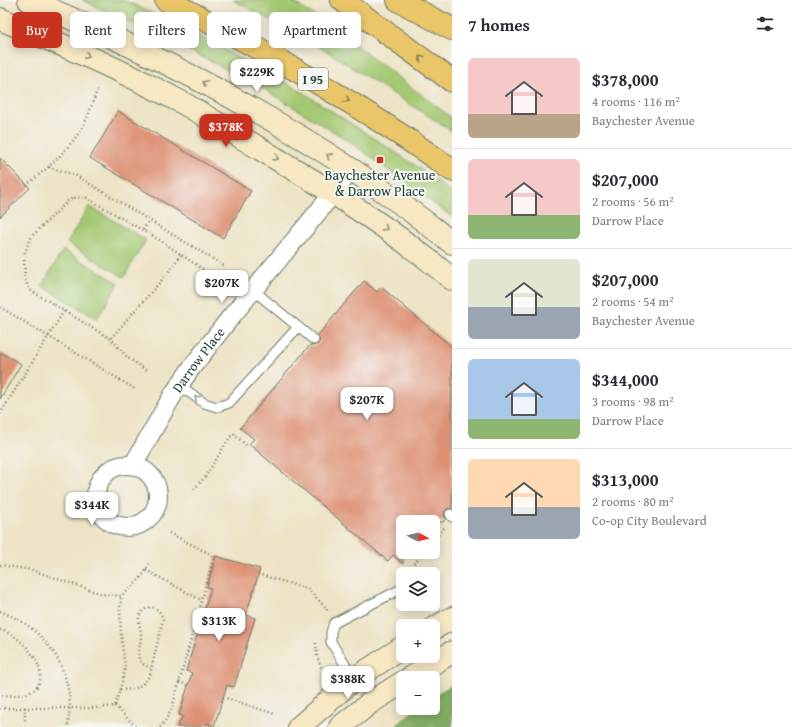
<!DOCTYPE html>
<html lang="en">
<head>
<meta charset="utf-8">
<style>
  :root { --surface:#fff; --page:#f7f7f7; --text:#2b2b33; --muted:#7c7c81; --line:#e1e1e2; --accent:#c8321e }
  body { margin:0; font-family:"Gentium Book Plus",serif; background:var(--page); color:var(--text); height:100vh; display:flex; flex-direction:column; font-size:15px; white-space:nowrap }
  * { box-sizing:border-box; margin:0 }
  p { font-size:13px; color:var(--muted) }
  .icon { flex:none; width:22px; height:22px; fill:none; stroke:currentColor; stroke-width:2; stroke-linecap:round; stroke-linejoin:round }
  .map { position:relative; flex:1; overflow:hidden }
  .panel { display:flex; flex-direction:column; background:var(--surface); width:340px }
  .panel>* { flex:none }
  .top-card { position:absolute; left:12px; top:12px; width:380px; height:36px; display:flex; gap:8px }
  .needle { width:26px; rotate:97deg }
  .fabs { position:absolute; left:396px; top:515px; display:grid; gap:8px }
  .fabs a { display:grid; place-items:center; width:44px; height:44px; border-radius:6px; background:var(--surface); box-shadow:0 2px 10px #0003; font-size:20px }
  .price { position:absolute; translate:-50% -34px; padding:0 9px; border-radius:8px; background:#fff; color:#222; font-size:13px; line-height:26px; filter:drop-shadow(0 1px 2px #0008) }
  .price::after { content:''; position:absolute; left:50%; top:24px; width:12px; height:9px; margin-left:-6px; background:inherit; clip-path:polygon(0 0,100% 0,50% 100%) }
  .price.active { background:var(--accent); color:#fff }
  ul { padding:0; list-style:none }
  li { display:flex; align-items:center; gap:12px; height:100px; padding:0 16px }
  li+li { border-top:1px solid var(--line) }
  li span { display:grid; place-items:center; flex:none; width:112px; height:80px; border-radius:6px; color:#555 }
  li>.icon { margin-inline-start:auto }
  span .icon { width:48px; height:48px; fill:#fffc; stroke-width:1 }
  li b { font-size:17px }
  h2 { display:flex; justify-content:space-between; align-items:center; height:48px; padding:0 16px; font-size:17px }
  .pill { padding:0 14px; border-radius:6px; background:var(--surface); box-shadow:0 2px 10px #0003; font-size:14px; line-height:36px }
  .pill.active { background:var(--accent); color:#fff }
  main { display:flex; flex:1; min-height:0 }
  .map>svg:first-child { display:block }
  .green { fill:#a4c871; stroke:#628252 }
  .forest { fill:#83ac63; stroke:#51744c }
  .building { fill:#dd9073 }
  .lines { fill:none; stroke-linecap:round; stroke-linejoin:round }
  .lane-casing { stroke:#677767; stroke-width:11 }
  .street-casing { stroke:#677767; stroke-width:20 }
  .secondary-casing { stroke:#677767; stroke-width:24 }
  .highway-casing { stroke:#677767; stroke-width:24 }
  .path { stroke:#677767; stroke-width:2.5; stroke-dasharray:1 3; stroke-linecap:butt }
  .lane { stroke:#fff; stroke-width:9 }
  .street { stroke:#fff; stroke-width:18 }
  .secondary { stroke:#f7e8c3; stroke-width:22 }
  .highway { stroke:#eac669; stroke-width:22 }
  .oneway { stroke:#8b927c }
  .oneway2 { stroke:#7a7b4c }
  .oneway3 { stroke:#8f9e9a }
  .poi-dot { fill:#c8321e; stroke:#f6f6f2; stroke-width:1.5 }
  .labels { text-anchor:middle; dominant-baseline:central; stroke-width:4; stroke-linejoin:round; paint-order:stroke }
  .shield { fill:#f6f6f2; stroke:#60746d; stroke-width:1 }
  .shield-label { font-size:13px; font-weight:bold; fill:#1f3d34 }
  .poi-label { font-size:14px; fill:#1f3d34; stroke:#f6f6f2 }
  .street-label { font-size:14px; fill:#1f3d34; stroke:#f6f6f2 }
</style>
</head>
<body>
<main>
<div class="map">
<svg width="452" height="727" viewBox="0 0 452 727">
  <rect width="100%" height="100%" fill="#f6f6f2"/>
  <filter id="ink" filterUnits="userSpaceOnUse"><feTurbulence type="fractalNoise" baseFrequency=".025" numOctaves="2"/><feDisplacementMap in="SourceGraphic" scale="8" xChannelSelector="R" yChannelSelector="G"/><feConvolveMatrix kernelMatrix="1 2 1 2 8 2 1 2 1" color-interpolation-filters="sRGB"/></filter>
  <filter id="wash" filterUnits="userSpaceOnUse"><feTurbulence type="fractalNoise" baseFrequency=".012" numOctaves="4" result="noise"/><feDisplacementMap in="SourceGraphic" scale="16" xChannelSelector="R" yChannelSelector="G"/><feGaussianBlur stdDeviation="0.9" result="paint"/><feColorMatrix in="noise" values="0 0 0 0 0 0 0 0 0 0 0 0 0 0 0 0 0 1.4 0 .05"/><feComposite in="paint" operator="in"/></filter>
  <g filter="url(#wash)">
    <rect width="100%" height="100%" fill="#ede3c5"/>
    <path class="green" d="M82 0H124L199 36 298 89 421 169 452 193V217L349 141 252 82 162 37Z
      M233 0H290L329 25 452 118V131L312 42Z
      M89 206 146 240 124 277 67 243Z
      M63 250 119 283 97 319 42 286Z"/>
    <path class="forest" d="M452 685V727H395L417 708H433V696Z"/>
    <g id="blocks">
      <path class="building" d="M118 111 251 191 223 238 90 158Z
        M0 158 30 188 0 217Z
        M364 281 377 292 381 287 452 347V508L447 509 445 511 444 515 446 518 443 522H403V564L393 555 388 561 249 444 254 439 240 428 310 345 313 346 318 344 320 341 318 335Z
        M0 352 21 364 0 399Z
        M216 556 260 569 246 615 255 618 234 687 227 685 214 726 207 723 205 727H177L183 716 179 715 192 673 186 671 211 588 207 587Z"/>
    </g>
  </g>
  <g filter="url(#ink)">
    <use href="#blocks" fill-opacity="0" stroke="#677767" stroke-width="1"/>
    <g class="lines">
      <defs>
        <path id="lane" d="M253 290 314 340
          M179 385 204 403 217 407 229 403 298 327
          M450 514 452 517
          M354 679 331 642V632L334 623 403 588"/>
        <g id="street">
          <circle cx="127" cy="496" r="31"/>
          <path id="s1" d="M133 465 174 393 192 367 230 318 318 212 351 170"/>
        </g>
        <path id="secondary" d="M29 0C178 64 325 140 452 243
          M0 19C62 44 123 71 181 102 213 120 244 139 275 158 337 194 397 233 452 279
          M433 629 452 618
          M410 678 452 652
          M299 727 354 679 403 647
          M340 727 370 703 403 682"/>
        <path id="highway" d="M166 0C266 50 362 106 452 170
          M342 0 452 81
          M398 0 452 29"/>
      </defs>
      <use href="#lane" class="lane-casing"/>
      <use href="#street" class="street-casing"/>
      <use href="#secondary" class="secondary-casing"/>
      <use href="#highway" class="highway-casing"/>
      <path class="path" d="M49 167 75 175 85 181 226 267
        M26 185C45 171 65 153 78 134 88 121 92 103 98 88
        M143 230 149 220
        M0 307 135 389
        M111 338 167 274 181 254
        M146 370 128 358 111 339 30 290 25 280 24 255 29 242 32 236 68 201 73 198 85 197 158 239 216 278
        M0 414 64 311
        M194 489 205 477 230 437 234 434 246 445
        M169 533 216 557
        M433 541 444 528
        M0 565 32 570 102 594 121 596C132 587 143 578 149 564
        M146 570 201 600
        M258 574 308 589 327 609 326 611
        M402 574 409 569 424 552
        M0 611C42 627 68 660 70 706 70 713 68 720 68 727
        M0 630C7 632 14 635 19 640 31 650 49 673 36 688 29 696 10 696 0 695
        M316 643 317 656 322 670
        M179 682 188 685
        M120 689C134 691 142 687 150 675L163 619C158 605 147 603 139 616 138 623 141 628 141 635 141 649 131 663 151 667
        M223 697 275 714
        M115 706 136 727
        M25 707V727
        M0 708H96L115 706 123 679 125 667 121 635 120 611 121 596
        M160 727 166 720 172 708 214 556"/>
      <use href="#lane" class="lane"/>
      <use href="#street" class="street"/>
      <use href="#secondary" class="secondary"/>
      <use href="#highway" class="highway"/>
    </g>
    <defs><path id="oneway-chevron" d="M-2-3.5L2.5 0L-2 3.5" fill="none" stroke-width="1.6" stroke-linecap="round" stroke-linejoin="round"/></defs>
    <g class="oneway">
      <use href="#oneway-chevron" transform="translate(87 56) rotate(24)"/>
      <use href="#oneway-chevron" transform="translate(205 83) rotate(-152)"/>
      <use href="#oneway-chevron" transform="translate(329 156) rotate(-147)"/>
      <use href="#oneway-chevron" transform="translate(276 158) rotate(31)"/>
      <use href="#oneway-chevron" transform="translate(385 228) rotate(35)"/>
    </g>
    <g class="oneway2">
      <use href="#oneway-chevron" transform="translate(421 58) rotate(-143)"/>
      <use href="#oneway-chevron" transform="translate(347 100) rotate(32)"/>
    </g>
    <use class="oneway3" href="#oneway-chevron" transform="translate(197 398) rotate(-143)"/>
  </g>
  <rect class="poi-dot" x="376" y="156" width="8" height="8" rx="2"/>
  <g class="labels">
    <rect class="shield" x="298" y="68" width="30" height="22" rx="3"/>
    <g class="shield-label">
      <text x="313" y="79">I 95</text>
    </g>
    <g class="poi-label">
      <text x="380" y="175">Baychester Avenue<tspan x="380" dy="16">&amp; Darrow Place</tspan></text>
    </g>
    <g class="street-label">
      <text stroke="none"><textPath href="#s1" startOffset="124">Darrow Place</textPath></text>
    </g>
  </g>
</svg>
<div class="fabs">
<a><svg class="needle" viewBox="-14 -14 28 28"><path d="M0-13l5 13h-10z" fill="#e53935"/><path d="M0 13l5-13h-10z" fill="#7c7c81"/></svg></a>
<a><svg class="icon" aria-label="layers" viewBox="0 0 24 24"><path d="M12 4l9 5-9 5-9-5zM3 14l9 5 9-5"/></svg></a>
<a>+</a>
<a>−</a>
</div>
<b class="price" style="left:257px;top:93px">$229K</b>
<b class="price active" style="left:226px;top:148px">$378K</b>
<b class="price" style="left:222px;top:304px">$207K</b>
<b class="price" style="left:367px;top:421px">$207K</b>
<b class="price" style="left:92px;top:526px">$344K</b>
<b class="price" style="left:219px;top:642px">$313K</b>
<b class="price" style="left:348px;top:700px">$388K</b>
<div class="top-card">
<a class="pill active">Buy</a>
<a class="pill">Rent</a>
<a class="pill">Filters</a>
<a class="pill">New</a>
<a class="pill">Apartment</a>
</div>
</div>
<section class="panel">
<h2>7 homes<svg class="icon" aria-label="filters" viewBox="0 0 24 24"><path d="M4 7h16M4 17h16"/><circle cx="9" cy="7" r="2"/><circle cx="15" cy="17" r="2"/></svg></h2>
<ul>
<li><span style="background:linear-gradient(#f6c9c9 70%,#b9a48a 0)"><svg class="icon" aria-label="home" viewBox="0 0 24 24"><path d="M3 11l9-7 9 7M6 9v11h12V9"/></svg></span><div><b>$378,000</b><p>4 rooms · 116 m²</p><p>Baychester Avenue</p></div></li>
<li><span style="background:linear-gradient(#f6c9c9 70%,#8fb573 0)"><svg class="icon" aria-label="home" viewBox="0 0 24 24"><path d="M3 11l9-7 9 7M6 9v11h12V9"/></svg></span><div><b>$207,000</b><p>2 rooms · 56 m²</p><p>Darrow Place</p></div></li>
<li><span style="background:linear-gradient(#dfe7d0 60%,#9aa5b1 0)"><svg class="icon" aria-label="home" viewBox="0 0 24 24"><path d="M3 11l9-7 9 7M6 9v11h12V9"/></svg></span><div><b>$207,000</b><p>2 rooms · 54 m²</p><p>Baychester Avenue</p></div></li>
<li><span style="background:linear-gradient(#a9c7e8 75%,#8fb573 0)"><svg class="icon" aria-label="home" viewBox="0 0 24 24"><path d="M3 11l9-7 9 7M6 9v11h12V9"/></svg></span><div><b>$344,000</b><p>3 rooms · 98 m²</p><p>Darrow Place</p></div></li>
<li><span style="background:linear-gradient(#ffd9b3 60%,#9aa5b1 0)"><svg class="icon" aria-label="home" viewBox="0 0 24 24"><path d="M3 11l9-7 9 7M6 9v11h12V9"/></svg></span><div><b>$313,000</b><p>2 rooms · 80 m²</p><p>Co-op City Boulevard</p></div></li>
</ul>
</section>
</main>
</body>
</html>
